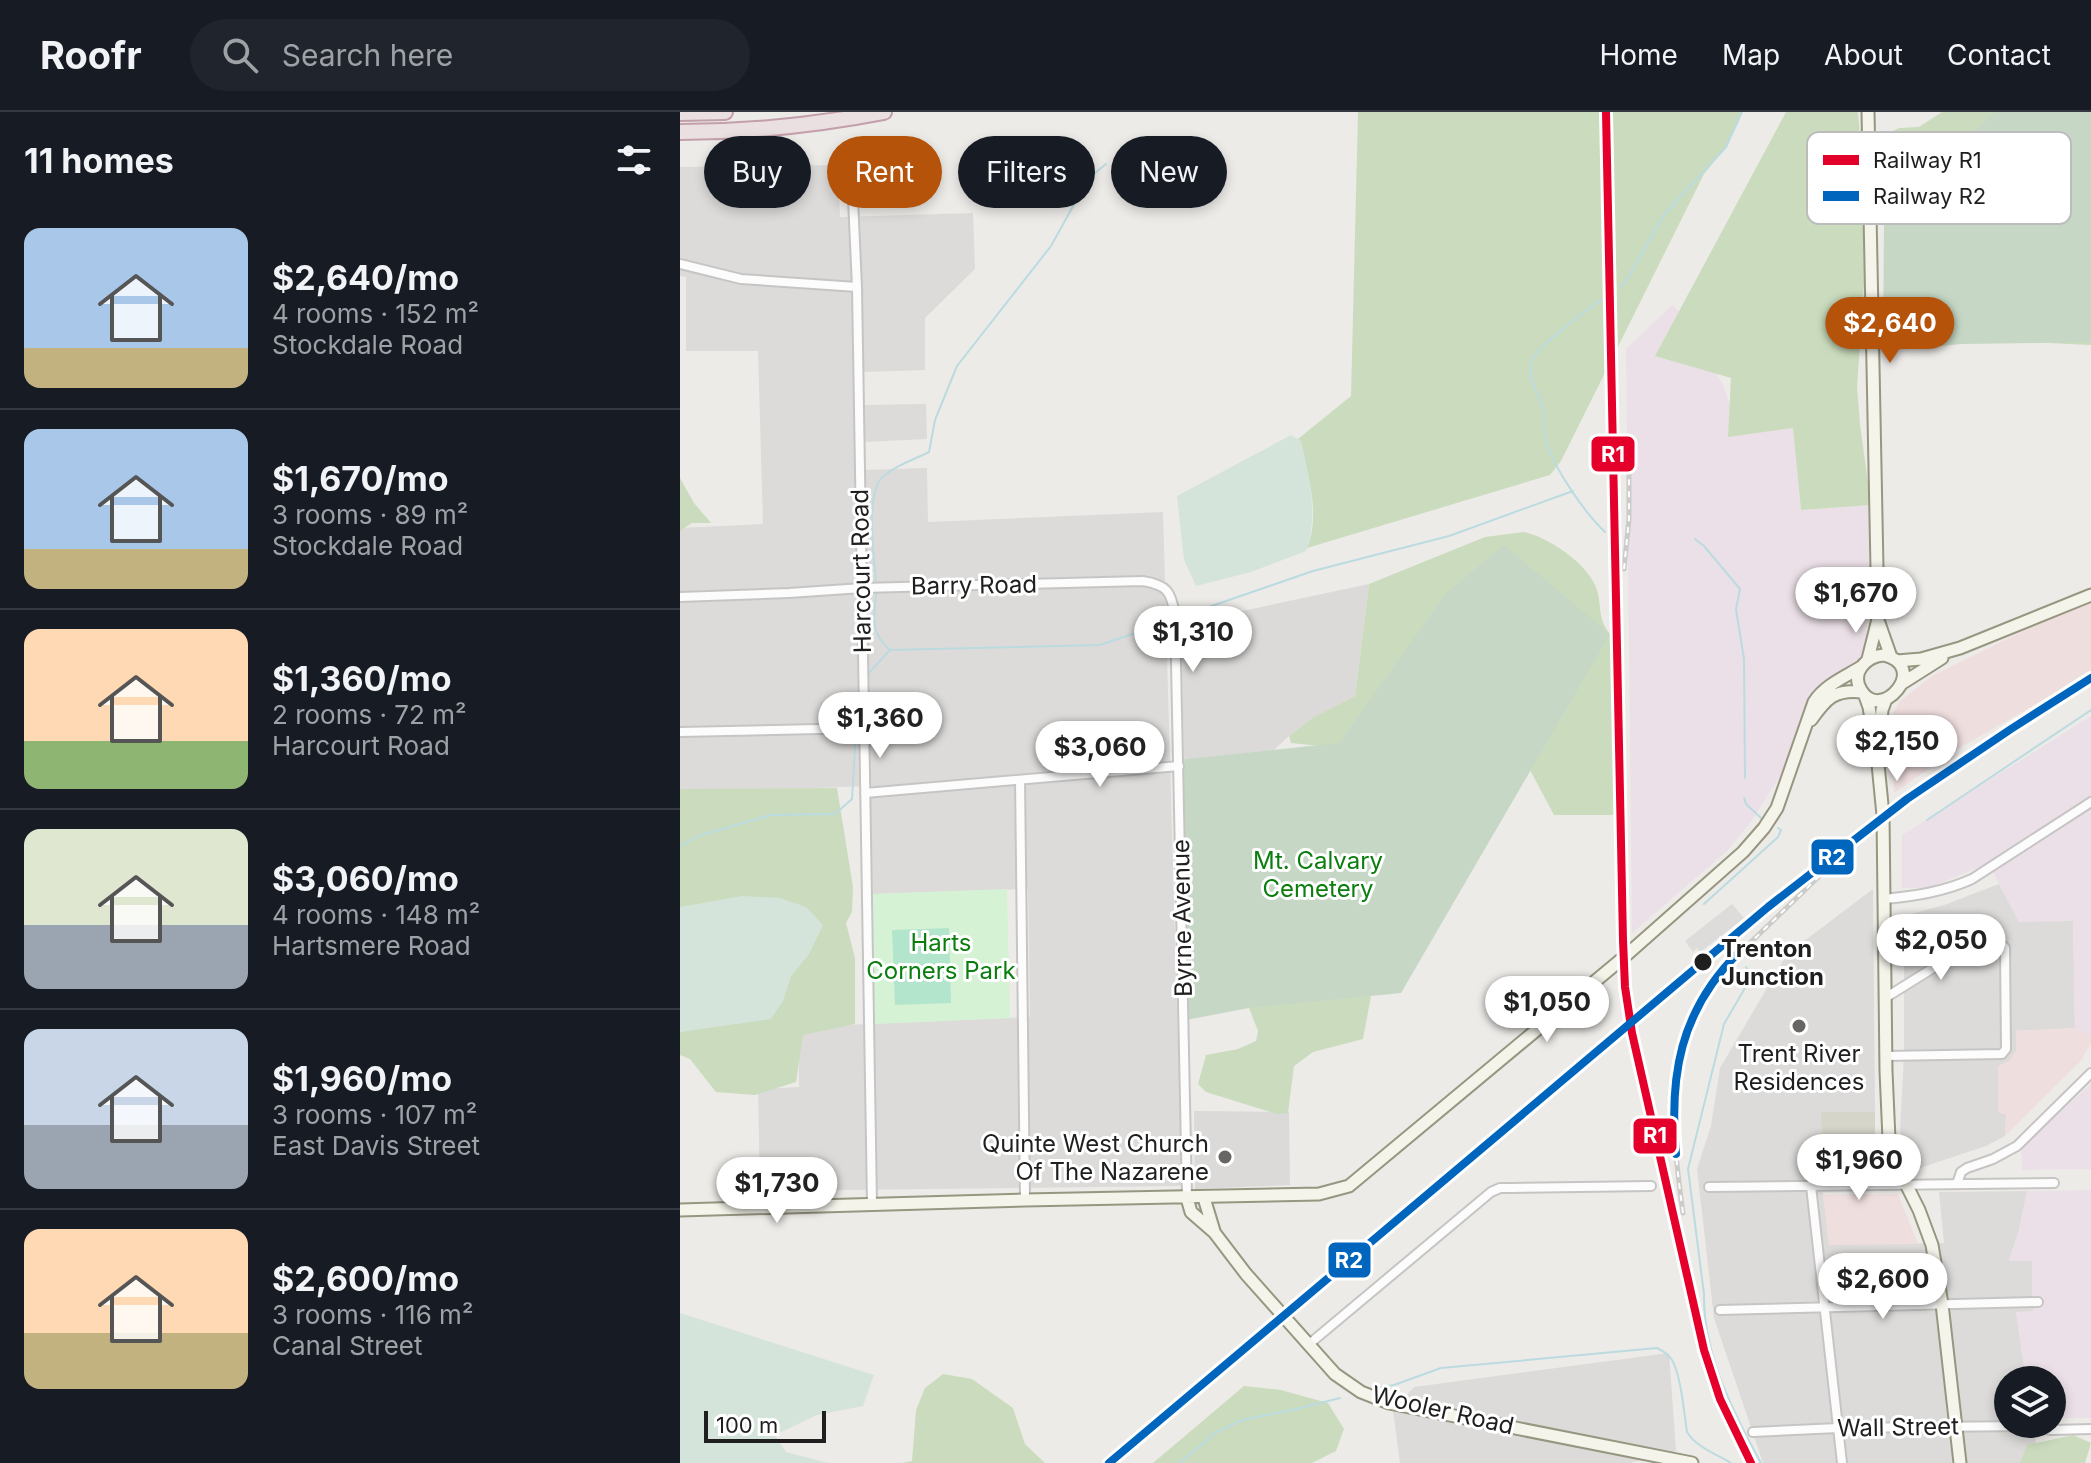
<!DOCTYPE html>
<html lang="en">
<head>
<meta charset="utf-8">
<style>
  :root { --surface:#171b24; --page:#20242c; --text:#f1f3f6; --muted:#9ea1a6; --line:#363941; --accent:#b45309 }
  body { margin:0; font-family:Inter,sans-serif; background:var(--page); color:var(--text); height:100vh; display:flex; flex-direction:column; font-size:30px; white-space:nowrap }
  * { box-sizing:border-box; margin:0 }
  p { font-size:26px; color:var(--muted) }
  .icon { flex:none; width:44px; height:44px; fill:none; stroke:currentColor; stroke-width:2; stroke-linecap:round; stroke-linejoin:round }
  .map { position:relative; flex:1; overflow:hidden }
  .drawer { display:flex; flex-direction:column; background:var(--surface); width:680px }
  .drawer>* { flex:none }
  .guide { position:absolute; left:24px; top:24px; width:760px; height:72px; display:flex; gap:16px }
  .tools { position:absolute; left:1314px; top:1254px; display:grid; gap:16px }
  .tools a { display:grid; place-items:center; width:72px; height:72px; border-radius:50%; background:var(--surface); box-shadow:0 4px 12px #0003; font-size:40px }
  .scale { position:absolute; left:24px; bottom:20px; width:122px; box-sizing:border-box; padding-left:8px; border:4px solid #1f1f1f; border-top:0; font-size:22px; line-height:28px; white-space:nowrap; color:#1f1f1f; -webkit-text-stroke:6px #fff; paint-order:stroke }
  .price { position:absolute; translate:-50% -68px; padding:0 18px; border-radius:28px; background:#fff; color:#222; font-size:26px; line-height:52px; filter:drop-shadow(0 2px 4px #0008) }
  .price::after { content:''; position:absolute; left:50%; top:48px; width:24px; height:18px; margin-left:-12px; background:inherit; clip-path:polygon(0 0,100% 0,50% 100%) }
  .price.selected { background:var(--accent); color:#fff }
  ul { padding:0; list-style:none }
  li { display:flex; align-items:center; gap:24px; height:200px; padding:0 24px }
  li+li { border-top:2px solid var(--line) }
  li span { display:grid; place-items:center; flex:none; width:224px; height:160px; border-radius:16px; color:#555 }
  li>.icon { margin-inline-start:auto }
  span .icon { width:96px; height:96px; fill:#fffc; stroke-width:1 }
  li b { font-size:34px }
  h2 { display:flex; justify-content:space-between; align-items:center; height:96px; padding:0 24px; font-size:34px }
  .tag { padding:0 28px; border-radius:36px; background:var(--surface); box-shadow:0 4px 12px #0003; font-size:28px; line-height:72px }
  .tag.selected { background:var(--accent); color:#fff }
  header { display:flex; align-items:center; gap:48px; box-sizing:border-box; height:112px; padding:0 40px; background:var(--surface); border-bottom:2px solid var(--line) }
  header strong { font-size:38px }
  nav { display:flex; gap:44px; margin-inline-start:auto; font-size:28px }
  .search { width:560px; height:72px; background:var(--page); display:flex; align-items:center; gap:20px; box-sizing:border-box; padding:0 28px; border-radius:44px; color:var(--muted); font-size:30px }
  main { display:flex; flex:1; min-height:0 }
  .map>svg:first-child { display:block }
  .residential { fill:#dcdbd9 }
  .commercial { fill:#efdede }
  .industrial { fill:#ebe0e7 }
  .religious { fill:#dbdad9 }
  .construction { fill:#d6d5c9 }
  .forest { fill:#cadcbd }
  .wetland { fill:#d5e4da }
  .cemetery { fill:#c6d8c5 }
  .park { fill:#d5f3d4 }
  .pitch { fill:#b3e4cc }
  .parking { fill:#dddcdb }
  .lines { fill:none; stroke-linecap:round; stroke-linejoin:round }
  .stream { stroke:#bbdbe0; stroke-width:2 }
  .street-casing { stroke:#c6c5c4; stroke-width:12 }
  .secondary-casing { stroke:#979680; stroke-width:15 }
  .highway-casing { stroke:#c29fab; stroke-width:18 }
  .street { stroke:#fcfcfc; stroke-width:8 }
  .secondary { stroke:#f4f4eb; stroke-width:11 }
  .highway { stroke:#eadfe1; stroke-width:14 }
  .rail-casing { stroke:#cbcbca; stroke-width:5 }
  .rail { stroke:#fff; stroke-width:2; stroke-dasharray:6; stroke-linecap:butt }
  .rail-1-casing { stroke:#fff; stroke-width:14 }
  .rail-2-casing { stroke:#fff; stroke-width:14 }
  .rail-1 { stroke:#e4002b; stroke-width:8 }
  .rail-2 { stroke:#0065bd; stroke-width:8 }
  .stop-dot { fill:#1f1f1f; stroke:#fff; stroke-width:3 }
  .poi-dot { fill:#676665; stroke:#fff; stroke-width:3 }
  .labels { text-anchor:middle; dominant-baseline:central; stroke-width:6; stroke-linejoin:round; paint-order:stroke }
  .street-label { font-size:24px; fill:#1f1f1f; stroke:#fff }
  .park-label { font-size:24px; fill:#0c7e0f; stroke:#fff }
  .stop-label { font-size:24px; font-weight:bold; fill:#1f1f1f; stroke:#fff; text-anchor:start }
  .poi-label { font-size:24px; fill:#1f1f1f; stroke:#fff }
  .key { fill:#fff; stroke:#bcbcbc; stroke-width:2 }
  .key-label { font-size:22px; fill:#1f1f1f }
  .line-badge { stroke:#fff; stroke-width:3 }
  .badge-label { font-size:22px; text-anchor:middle; font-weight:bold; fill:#fff }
</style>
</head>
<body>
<header>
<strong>Roofr</strong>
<div class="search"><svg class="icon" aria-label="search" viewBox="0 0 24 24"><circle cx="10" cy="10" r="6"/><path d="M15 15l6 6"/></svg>Search here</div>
<nav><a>Home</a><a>Map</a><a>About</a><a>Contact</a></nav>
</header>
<main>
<section class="drawer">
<h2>11 homes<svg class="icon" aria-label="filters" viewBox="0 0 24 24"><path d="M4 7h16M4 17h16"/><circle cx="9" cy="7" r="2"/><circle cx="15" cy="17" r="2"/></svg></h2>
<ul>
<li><span style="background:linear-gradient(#a9c7e8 75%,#c2b280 0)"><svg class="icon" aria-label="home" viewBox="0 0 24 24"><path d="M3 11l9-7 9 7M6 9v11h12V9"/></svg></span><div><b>$2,640/mo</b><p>4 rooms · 152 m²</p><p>Stockdale Road</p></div></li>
<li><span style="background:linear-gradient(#a9c7e8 75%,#c2b280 0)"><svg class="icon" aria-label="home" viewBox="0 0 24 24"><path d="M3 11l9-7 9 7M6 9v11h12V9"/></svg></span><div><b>$1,670/mo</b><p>3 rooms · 89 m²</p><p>Stockdale Road</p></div></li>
<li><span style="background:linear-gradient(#ffd9b3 70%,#8fb573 0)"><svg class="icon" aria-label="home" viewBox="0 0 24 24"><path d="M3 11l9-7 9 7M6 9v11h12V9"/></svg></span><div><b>$1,360/mo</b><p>2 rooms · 72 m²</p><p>Harcourt Road</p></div></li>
<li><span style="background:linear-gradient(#dfe7d0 60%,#9aa5b1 0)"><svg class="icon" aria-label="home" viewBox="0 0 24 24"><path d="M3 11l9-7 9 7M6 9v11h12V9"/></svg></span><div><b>$3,060/mo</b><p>4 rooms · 148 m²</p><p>Hartsmere Road</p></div></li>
<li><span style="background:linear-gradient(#c9d6e8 60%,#9aa5b1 0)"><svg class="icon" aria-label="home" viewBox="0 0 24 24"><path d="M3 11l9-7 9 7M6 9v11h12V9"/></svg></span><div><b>$1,960/mo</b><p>3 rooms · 107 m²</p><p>East Davis Street</p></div></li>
<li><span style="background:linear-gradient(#ffd9b3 65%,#c2b280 0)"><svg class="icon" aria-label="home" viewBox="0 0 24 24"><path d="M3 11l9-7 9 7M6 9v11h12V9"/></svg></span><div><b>$2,600/mo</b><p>3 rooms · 116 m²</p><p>Canal Street</p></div></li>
</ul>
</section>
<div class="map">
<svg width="1411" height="1351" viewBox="0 0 1411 1351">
  <rect width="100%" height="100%" fill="#edebe8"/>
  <path class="residential" d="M158 53 160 105 293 101 295 157 245 206V258L182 260 183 293 246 292 247 327 184 330 185 358 247 356 248 410 483 400 502 1074 80 1079 78 977 119 975 118 915 350 905 348 777 193 782 190 674 0 681V416L83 412 78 239H6V165L0 164V55Z
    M1319 772 1339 809H1393L1395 916 1336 919V939L1329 949 1325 1024 1306 1034 1231 1059 1220 1019 1224 942V804L1264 793Z
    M1193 777 1195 1000H1141V1066L1149 1132 1264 1131 1259 1080 1347 1079 1339 1119 1329 1148 1352 1149 1353 1200H1336L1346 1268H1328V1312H1352L1360 1351H1083L1034 1206 1017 1057 1031 1014 1040 956 1107 842Z
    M989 1241 996 1339 950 1351H720L713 1299 734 1275Z"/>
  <path class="commercial" d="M1411 488V560L1269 642 1214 681 1213 602 1220 589 1252 564 1331 525Z
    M1395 916 1411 924V931L1400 950 1325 1024 1326 1003 1318 1000V954L1329 949 1336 939V919Z
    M1218 1082 1238 1132 1149 1133 1143 1083Z"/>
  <path class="industrial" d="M992 193 1034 234 1036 262 1043 272 1054 306 1113 316 1121 398 1191 393 1186 530 1179 551 1132 581 1100 664 1073 707 1047 739 952 821 946 237Z
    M1411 604V924L1395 916 1393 809 1339 810 1308 751 1250 776H1222V723Z
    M1411 972V1057L1342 1058 1341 1036Z
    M1411 1078V1306H1372V1268H1346L1336 1200 1353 1199 1352 1149H1329L1339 1119 1347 1079Z"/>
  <path class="religious" d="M689 472 675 584 634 605 609 624 594 638 504 648 501 512Z
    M514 999 609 1000 610 1073 515 1077Z"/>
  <path class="construction" d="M1141 1000H1195V1064H1142Z"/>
  <path class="forest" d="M678 0H1062L1046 35 1024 62 881 349 870 363 627 436C641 402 628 361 618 327L671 284Z
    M1106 0H1178L1183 59 1202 24 1219 16 1239 15 1262 0H1411V233L1277 227 1234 89C1215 94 1202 100 1188 115L1177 275 1180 312 1191 393 1121 398 1113 316 1048 325 1051 266 975 244Z
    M0 366 14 391 31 411H12L0 419Z
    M844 420C868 425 905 450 915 473 923 490 916 506 930 522L938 703H874L850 658 699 841 683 927 633 940 614 954 608 1001 597 1002 526 980 518 972 526 943 558 937 576 929 578 919 569 896 775 598 649 635 611 631 609 624 634 605 675 584 689 472 805 425Z
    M157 676 173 775 172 800 166 811 175 846V912L123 923 116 970 75 983 36 980 10 947 0 943V677Z
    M263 1262 292 1267 333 1296 345 1332 365 1351H222L232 1349 236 1298 245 1276Z
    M564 1274 601 1278 648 1291 664 1317 656 1339 632 1351H473Z
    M1393 1323 1411 1331 1405 1351H1340L1347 1333Z"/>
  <path class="wetland" d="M611 323 621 329C629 364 639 404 626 439L571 460 516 474 504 448 497 384Z
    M62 784 100 786 126 795 143 813 129 842 111 864 103 889 91 907 0 920V795Z
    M0 1201 194 1263 183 1294 137 1303 95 1323 106 1340 148 1351H0Z"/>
  <path class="cemetery" d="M1314 0H1411V230L1282 232 1203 239 1204 109Z
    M824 433 930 522 721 881 569 896 506 908 498 648 659 631 766 481Z"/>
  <path class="park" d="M327 777 330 906 195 912 193 782Z"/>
  <path class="pitch" d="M269 816 271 891 215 893 212 818Z"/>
  <path class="parking" d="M1052 792 1064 806 1020 840 1017 836 1013 840 1005 829Z"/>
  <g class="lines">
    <path class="stream" d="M940 174 945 171 983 104 1046 35 1062 0
      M921 188C905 200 858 233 852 249 847 268 858 279 863 296 866 308 863 321 867 333 877 360 904 400 925 420
      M1015 427 1024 434 1060 477 1056 497 1064 547 1065 666
      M196 472C195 448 183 378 205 363 217 353 235 347 249 340L255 308 277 254 371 134 408 67 426 52
      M196 479C195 506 188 518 210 538L420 533 491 509
      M497 506 633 459 769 424 893 379
      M187 563 210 538
      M177 612 180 571
      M1064 686 1066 692 1081 706
      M1247 708 1411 598
      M0 734 18 724 91 703 155 702 172 687 176 619
      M1024 792 1098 725 1101 718 1098 716
      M1066 855 1072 864 1044 912 1008 1057 1024 1182C1023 1242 1053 1300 1081 1351
      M694 1276 714 1273 761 1256 977 1236C983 1239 988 1242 992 1248 1001 1263 1004 1301 1007 1320 1016 1335 1036 1342 1051 1351
      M500 1351 535 1321 562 1308 616 1297 660 1286"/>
    <defs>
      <path id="street" d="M172 65 177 175 192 1092
        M0 152 61 167 177 175
        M0 485 109 481 182 476 463 469C487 473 491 479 495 503L507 1086
        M0 620 184 616
        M340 668 345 1088
        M185 681 499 654
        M1204 787C1235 784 1263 780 1292 767L1411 690
        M1205 886 1298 828C1310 824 1318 826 1325 836L1326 937 1322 942 1206 944
        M1277 1072 1281 1060 1287 1056 1313 1047 1337 1034 1411 961
        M1131 1074 1162 1351
        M1029 1075 1374 1071
        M1040 1198 1358 1190
        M628 1233 811 1080 820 1076H831L971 1074
        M1073 1320 1158 1316 1344 1314 1372 1318 1411 1317"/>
      <path id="secondary" d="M1198 508 1211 545
        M1204 543C1251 555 1200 612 1181 578 1170 560 1187 544 1204 543Z
        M1188 547 1198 507 1188 0
        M1217 549 1241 547 1280 536 1411 483
        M1221 572 1262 546
        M1185 584 1189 595 1197 642 1203 703 1206 959 1209 1027 1215 1050 1239 1098 1252 1133 1262 1192 1280 1351
        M1131 608C1146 587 1154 577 1182 580
        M1199 630 1202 598 1206 587
        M507 1086 511 1100 534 1120 566 1162 655 1262 681 1280 709 1291 1012 1351
        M524 1086 534 1119
        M0 1098 345 1088 639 1082 669 1074 943 846 1063 740 1084 716 1097 696 1134 590C1145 573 1165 565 1181 555"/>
      <path id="highway" d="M0 1 45 0
        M0 20C68 20 137 13 204 0"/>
    </defs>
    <use href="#street" class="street-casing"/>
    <use href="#secondary" class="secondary-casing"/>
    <use href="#highway" class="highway-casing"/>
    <use href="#street" class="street"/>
    <use href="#secondary" class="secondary"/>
    <use href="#highway" class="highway"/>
    <defs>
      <path id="rail" d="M926 0 943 828 945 875 952 921 1024 1238 1040 1287 1071 1351
        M944 457 949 407V349
        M1003 1101C991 1013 982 934 1041 859L1156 748"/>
    </defs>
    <use href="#rail" class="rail-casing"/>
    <use href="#rail" class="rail"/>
    <defs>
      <path id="rail-1" d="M926 0 943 828 945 875 952 921 1024 1238 1040 1287 1071 1351"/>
      <path id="rail-2" d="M996 1042C989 964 1000 900 1057 842
        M429 1351 1088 795 1227 687 1331 617 1411 566"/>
    </defs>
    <use href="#rail-1" class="rail-1-casing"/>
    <use href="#rail-2" class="rail-2-casing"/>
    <use href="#rail-1" class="rail-1"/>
    <use href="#rail-2" class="rail-2"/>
  </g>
  <circle class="stop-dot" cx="1023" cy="850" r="10"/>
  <g class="poi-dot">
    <circle cx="1119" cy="914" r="8"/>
    <circle cx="545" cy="1045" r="8"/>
  </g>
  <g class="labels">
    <g class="street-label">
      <text transform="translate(181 459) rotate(-91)">Harcourt Road</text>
      <text transform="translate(294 473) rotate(-1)">Barry Road</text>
      <text transform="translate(502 806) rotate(-91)">Byrne Avenue</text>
      <text transform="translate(763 1298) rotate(13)">Wooler Road</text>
      <text transform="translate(1218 1315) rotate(-1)">Wall Street</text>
    </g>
    <g class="park-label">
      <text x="638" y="748">Mt. Calvary<tspan x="638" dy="28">Cemetery</tspan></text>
      <text x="261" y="830">Harts<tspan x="261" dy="28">Corners Park</tspan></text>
    </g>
    <g class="stop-label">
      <text x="1041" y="836">Trenton<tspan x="1041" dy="28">Junction</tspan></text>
    </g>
    <g class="poi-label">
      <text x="1119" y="941">Trent River<tspan x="1119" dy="28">Residences</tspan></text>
      <text x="529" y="1031" text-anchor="end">Quinte West Church<tspan x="529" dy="28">Of The Nazarene</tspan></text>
    </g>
  </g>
  <rect x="1127" y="20" width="264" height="92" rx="12" class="key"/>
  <rect x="1143" y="43" width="36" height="10" fill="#e4002b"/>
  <rect x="1143" y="79" width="36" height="10" fill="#0065bd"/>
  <g class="key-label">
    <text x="1193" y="56">Railway R1</text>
    <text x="1193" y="92">Railway R2</text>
  </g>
  <g class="line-badge">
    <rect x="910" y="323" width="46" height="38" rx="8" fill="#e4002b"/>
    <rect x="1130" y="726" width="45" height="38" rx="8" fill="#0065bd"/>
    <rect x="952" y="1005" width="46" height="38" rx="8" fill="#e4002b"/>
    <rect x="647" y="1129" width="45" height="38" rx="8" fill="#0065bd"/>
  </g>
  <g class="badge-label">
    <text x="933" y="350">R1</text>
    <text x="1152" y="753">R2</text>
    <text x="975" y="1031">R1</text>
    <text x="669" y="1156">R2</text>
  </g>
</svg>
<div class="tools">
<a><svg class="icon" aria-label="layers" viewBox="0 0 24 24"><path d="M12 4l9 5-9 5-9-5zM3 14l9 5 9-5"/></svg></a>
</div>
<div class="scale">100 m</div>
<b class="price selected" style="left:1210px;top:253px">$2,640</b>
<b class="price" style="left:1176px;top:523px">$1,670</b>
<b class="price" style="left:513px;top:562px">$1,310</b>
<b class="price" style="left:200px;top:648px">$1,360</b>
<b class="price" style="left:1217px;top:671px">$2,150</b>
<b class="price" style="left:420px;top:677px">$3,060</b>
<b class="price" style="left:1261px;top:870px">$2,050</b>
<b class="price" style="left:867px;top:932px">$1,050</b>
<b class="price" style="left:1179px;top:1090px">$1,960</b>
<b class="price" style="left:97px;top:1113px">$1,730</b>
<b class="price" style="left:1203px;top:1209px">$2,600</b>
<div class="guide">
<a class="tag">Buy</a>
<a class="tag selected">Rent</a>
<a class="tag">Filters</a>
<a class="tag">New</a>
</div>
</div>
</main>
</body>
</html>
